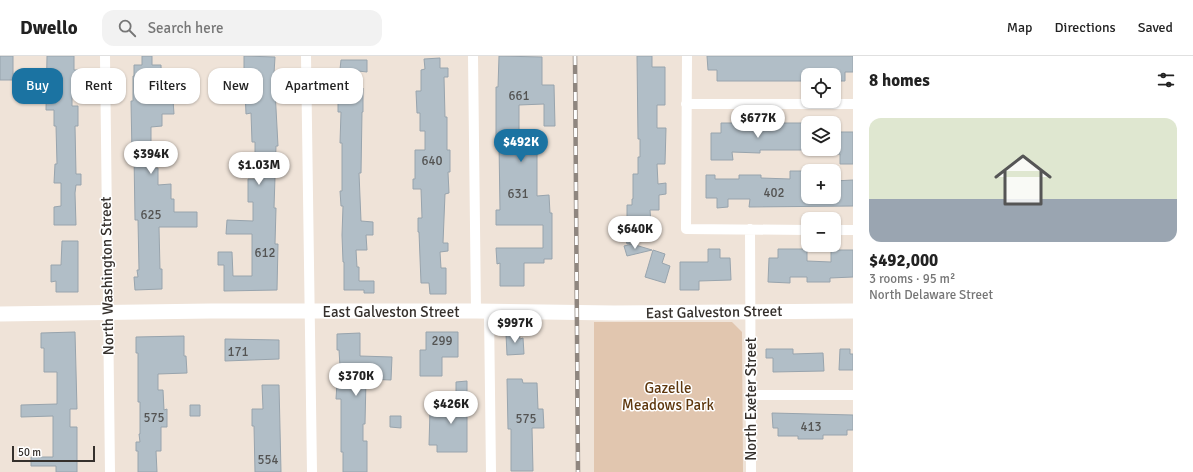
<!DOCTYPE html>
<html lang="en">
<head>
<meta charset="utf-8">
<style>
  :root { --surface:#fff; --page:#f2f2f2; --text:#222; --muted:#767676; --line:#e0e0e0; --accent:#1b73a2 }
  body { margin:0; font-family:Signika,sans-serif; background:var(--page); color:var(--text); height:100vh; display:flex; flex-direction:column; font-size:15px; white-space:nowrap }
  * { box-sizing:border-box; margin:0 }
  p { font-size:13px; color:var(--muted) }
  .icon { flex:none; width:22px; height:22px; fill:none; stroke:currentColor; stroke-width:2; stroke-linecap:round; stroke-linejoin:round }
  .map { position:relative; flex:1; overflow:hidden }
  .side { display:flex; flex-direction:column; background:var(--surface); width:340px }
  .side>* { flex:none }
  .top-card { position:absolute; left:12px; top:12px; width:380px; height:36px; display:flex; gap:8px }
  .controls { position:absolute; left:801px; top:12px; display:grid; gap:8px }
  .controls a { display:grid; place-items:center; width:40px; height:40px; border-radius:8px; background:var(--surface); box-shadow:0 1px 3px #0004; font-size:20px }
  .scale { position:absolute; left:12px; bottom:10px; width:83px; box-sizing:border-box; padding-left:4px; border:2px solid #35302c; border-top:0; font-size:11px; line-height:14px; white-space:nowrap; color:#35302c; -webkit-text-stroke:3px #fff; paint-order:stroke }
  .price { position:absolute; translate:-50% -34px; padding:0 9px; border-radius:14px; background:#fff; color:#222; font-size:13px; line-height:26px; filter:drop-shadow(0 1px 2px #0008) }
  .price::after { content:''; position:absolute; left:50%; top:24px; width:12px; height:9px; margin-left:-6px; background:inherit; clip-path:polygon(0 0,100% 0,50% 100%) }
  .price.selected { background:var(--accent); color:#fff }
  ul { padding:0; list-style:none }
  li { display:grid; align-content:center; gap:8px; height:212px; padding:0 16px }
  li+li { border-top:1px solid var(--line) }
  li span { display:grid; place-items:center; height:124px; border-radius:12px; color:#555 }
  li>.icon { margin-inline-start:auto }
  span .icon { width:72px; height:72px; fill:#fffc; stroke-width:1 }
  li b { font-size:17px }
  h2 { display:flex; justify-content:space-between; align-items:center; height:48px; padding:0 16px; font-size:17px }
  .tag { padding:0 14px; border-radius:12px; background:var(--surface); box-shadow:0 1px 3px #0004; font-size:14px; line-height:36px }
  .tag.selected { background:var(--accent); color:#fff }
  header { display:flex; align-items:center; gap:24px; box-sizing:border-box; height:56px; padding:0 20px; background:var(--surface); border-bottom:1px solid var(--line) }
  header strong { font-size:19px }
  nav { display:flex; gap:22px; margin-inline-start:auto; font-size:14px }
  .search { width:280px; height:36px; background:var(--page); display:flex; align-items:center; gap:10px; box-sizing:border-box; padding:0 14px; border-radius:12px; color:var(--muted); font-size:15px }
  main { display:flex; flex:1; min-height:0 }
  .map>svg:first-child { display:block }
  .green { fill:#e1c6af }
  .building { fill:#b1bec7; stroke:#98a4ad }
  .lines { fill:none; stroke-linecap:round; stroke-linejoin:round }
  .street { stroke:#fff; stroke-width:10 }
  .secondary { stroke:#fff; stroke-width:15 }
  .rail-casing { stroke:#8f867f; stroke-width:4.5 }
  .rail { stroke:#fff; stroke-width:3; stroke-dasharray:9; stroke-linecap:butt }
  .labels { text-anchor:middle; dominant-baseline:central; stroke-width:3; stroke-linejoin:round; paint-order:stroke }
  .number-label { font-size:13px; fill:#545453 }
  .street-label { font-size:15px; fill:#35302c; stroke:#fff }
  .park-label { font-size:15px; fill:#5e370d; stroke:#fff }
</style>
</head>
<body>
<header>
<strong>Dwello</strong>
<div class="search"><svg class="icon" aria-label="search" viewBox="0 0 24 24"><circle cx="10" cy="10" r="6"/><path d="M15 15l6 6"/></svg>Search here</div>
<nav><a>Map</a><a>Directions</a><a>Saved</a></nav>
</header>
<main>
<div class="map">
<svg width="853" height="416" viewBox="0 0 853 416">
  <rect width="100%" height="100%" fill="#efe3d8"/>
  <path class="green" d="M594 266H732L742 276 743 416H594Z"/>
  <path class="building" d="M0 0H13V24H0Z
    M47 0H74V14H78L77 26H72V50H78V70H75L76 118H81V129H76L75 137 76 169H54V151L61 150V127H54L55 108H57L56 70H54V54H46Z
    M142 0H152V9H161L162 44H173L174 58H162V70L151 71V112H158V129L171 128V143H174V156H197V171H159L160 213H162V233L135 234 134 221H138L137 214H139L138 164H135L134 98H132L131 45H133V20H134V9H142Z
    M244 0 275 1 273 34H275L278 90H276L274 152H276L275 188H278L277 234 224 235V209H218V196H232L233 220H252V178H226L227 164 253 165V146H248V123H255V86H252L251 57 246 58 245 35H259V17H244Z
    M499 0 542 1V29H554L555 70H544V48L519 49V92H537V140L549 139 550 157H552V203H544V207H524V230H500V207L497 208 496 192H543V169H496V154H500L499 87H496V31H498Z
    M637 0H652V11H665V49H657V72H666L665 108H657L658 128 666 127V138L659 139V154H650L651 168 654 181 627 188 625 178H627V149H632V143H633V118H638V101H640V83H638Z
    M707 0H853V16H845V25H834V19H804V25H717V14H708Z
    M440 2V12H448V21H444L445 61H447V94H450V116H448L449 137 445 138 443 187H448V195L440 196 441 212H446V238H430L429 227H421L419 176H418V162H422L421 133H413V123H415V94H425V75H420V57H417L416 35H421V14L425 13 424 3Z
    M341 4H367V16L358 15V32H363V56H362L361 117H359L361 165 373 166V179H366L367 194H356L357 211H359V225H374V237H364V234H344V206H343L342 179 343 150H341L340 135H342V87H340L341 56H338V32Z
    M721 67H808V94H760V97L732 96 733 104H711V77H721Z
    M834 76H853V108H840V98H834Z
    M790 115H808V141H834V125L853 124V150L749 151 750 143H728V151L717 152V142H706V119H715V123H739V119H761V122L790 123Z
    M62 185H78V236H56V225L51 226V209H61Z
    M632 188 652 194 627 200 624 190Z
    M708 193H720V202H730L731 224 699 225V234H680V206H708Z
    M778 193H807V205L831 206V194H853V221L830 222V226H807V221H790V227L768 226 769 202H778Z
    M653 194 665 198 662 207 670 210 665 227 645 221Z
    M75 276 77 353H70V371H77V416H56V410H31V401H53V360L21 361V349L57 348V316H44V292H41V277Z
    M426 276H458V301H442V320H420V294H426Z
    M360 277V300L392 301 391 324 366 323 365 368H363V385H367V416H343V396H341V343H336L337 327H341L339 294H337V278Z
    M519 277 520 283 523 282 524 298 507 299 506 278Z
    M184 280V300H186L187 317 158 318V334H163L164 354 167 353V371H161V395H156L157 416H138V395H136V386H140L139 378H140V346H138V297H136V281Z
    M225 283 279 284V303L225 305Z
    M766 293H793V298L823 297 824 315 773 316V302H766Z
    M840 293H850V298H853V314H839Z
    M507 323H522L523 327H537L538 353H543L544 372H532L533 415H511V373H508Z
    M467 325V396H437V389H429L430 354H456V326Z
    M262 329H279L281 416H255L254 370H252V353H263Z
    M190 349H200V360H190Z
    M772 357 853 359V374H847V379H823V383H798V380H778V372H773Z
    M390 360H401V372L390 371Z"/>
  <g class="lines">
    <path class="street" d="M105 0 110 416
      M306 0 312 416
      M473 0 476 255
      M687 0 686 173 808 174
      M686 48H853
      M750 173 751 416
      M834 174H853
      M489 256 491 416
      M751 339H853"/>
    <path class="secondary" d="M0 258 211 255H476L614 257 853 255"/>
    <defs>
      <path id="rail" d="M575 0 578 416"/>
    </defs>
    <use href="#rail" class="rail-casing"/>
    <use href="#rail" class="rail"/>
  </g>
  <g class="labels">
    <g class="number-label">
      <text x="519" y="40">661</text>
      <text x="432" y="105">640</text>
      <text x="774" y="137">402</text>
      <text x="518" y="138">631</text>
      <text x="151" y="159">625</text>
      <text x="265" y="197">612</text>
      <text x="442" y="285">299</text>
      <text x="238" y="296">171</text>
      <text x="154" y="362">575</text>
      <text x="526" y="363">575</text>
      <text x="811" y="371">413</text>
      <text x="268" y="404">554</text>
    </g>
    <g class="street-label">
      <text transform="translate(107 220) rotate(-91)">North Washington Street</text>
      <text x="391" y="256">East Galveston Street</text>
      <text transform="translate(714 256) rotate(-1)">East Galveston Street</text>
      <text transform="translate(751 343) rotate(-90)">North Exeter Street</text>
    </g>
    <g class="park-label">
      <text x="668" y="332">Gazelle<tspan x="668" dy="17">Meadows Park</tspan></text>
    </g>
  </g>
</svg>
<div class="controls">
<a><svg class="icon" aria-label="locate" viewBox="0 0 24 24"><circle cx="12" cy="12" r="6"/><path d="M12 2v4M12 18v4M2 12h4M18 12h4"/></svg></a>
<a><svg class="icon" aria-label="layers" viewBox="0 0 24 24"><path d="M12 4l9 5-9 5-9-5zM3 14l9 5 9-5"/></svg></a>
<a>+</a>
<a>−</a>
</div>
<div class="scale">50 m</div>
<b class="price" style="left:758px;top:83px">$677K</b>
<b class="price selected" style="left:521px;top:107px">$492K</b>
<b class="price" style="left:151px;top:119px">$394K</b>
<b class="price" style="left:259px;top:130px">$1.03M</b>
<b class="price" style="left:635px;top:194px">$640K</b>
<b class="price" style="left:515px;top:288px">$997K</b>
<b class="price" style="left:356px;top:341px">$370K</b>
<b class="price" style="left:451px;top:369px">$426K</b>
<div class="top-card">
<a class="tag selected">Buy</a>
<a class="tag">Rent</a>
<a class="tag">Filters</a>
<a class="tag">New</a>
<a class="tag">Apartment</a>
</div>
</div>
<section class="side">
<h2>8 homes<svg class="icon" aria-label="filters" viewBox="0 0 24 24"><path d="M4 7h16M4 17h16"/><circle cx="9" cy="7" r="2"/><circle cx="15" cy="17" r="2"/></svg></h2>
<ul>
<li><span style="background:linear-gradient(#dfe7d0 65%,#9aa5b1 0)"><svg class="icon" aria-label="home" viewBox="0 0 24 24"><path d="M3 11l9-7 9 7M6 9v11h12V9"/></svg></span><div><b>$492,000</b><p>3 rooms · 95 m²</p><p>North Delaware Street</p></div></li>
</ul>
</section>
</main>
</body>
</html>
